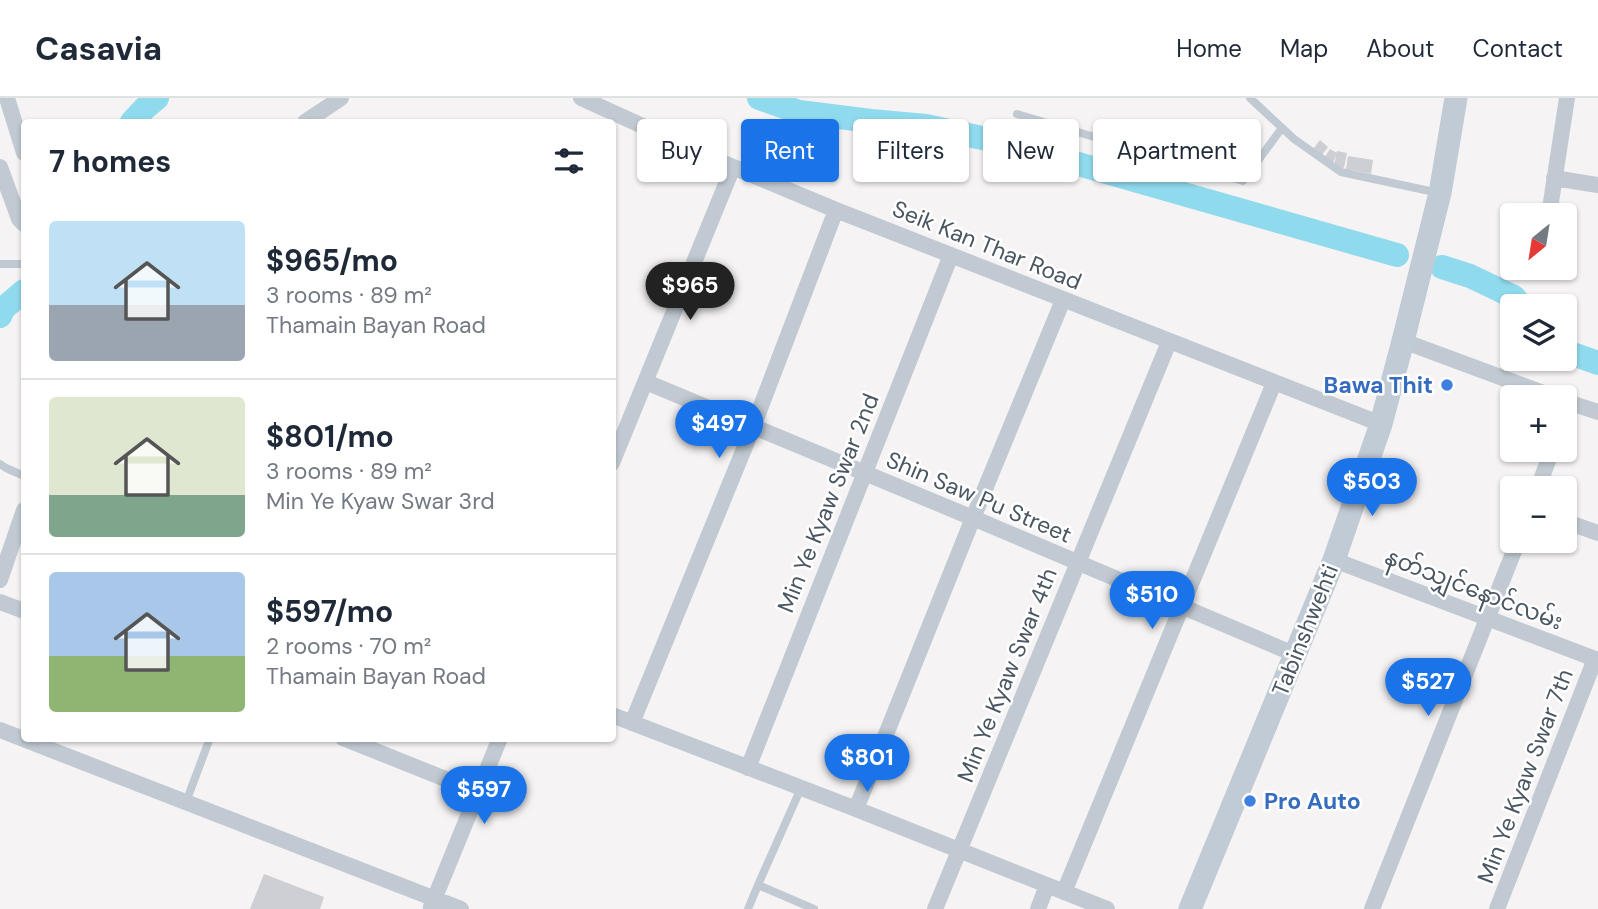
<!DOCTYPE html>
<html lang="en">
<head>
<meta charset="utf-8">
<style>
  :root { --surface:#fff; --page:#f6f6f7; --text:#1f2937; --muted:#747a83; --line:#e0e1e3; --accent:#1a73e8 }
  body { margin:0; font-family:"DM Sans","Noto Sans Myanmar",sans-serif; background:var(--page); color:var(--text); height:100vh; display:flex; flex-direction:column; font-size:26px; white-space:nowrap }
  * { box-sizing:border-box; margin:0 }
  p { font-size:23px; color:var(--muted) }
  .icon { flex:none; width:38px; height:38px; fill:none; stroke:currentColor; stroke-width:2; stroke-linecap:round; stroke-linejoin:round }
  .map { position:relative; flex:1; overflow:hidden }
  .panel { position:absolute; left:21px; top:21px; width:595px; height:623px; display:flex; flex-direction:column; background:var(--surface); border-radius:7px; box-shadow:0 2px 5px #0004 }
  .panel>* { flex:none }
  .banner { position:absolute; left:637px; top:21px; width:665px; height:63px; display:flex; gap:14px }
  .needle { width:46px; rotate:210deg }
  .buttons { position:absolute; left:1500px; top:105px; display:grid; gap:14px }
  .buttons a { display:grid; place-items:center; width:77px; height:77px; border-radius:7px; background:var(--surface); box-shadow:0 2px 5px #0004; font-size:35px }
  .price { position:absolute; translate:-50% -60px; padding:0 16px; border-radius:24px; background:var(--accent); color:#fff; font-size:23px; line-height:46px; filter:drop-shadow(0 2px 4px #0008) }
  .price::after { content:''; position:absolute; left:50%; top:42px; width:21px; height:16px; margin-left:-10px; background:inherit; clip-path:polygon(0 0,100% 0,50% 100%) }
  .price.on { background:#222; color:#fff }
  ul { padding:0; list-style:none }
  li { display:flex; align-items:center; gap:21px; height:175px; padding:0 28px }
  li+li { border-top:2px solid var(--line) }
  li span { display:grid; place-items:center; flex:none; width:196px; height:140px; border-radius:7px; color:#555 }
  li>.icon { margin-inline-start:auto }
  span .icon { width:84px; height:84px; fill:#fffc; stroke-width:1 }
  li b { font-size:30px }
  h2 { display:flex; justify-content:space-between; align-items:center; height:84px; padding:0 28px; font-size:30px }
  .tag { padding:0 24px; border-radius:7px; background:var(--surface); box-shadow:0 2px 5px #0004; font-size:24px; line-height:63px }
  .tag.on { background:var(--accent); color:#fff }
  header { display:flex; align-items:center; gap:42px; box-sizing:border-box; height:98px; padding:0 35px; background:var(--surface); border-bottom:2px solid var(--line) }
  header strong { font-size:33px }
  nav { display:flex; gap:38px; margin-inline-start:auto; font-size:24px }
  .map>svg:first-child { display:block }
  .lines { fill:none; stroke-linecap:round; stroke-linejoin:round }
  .river { stroke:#90daee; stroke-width:24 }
  .building { fill:#cdcfd5 }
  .service { stroke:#c1cad2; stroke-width:8 }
  .minor { stroke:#c1cad2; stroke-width:16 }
  .secondary { stroke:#c1cbd6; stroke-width:23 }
  .shop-dot { fill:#3f7fe0; stroke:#fff; stroke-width:2.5 }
  .labels { text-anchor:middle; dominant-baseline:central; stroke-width:5; stroke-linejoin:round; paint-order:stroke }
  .street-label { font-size:23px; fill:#4a5661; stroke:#fff }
  .shop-label { font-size:23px; font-weight:bold; fill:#366cbe; stroke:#fff; text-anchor:end }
</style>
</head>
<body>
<header>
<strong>Casavia</strong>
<nav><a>Home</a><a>Map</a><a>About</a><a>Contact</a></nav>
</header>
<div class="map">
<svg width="1598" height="811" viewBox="0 0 1598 811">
  <rect width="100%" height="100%" fill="#f5f3f3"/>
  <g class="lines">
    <path class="river" d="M759 0 799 14 871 23 926 28 1001 44 1397 157
      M132 24 145 10 157 0
      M1442 169 1470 178 1514 199 1521 208
      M0 218 4 210 24 193
      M1564 251 1570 255 1598 265"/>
  </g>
  <path class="building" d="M1320 42 1328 49 1322 57 1313 51Z
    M1330 51 1337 55 1333 65 1324 60Z
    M1337 53 1347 55 1344 70 1334 68Z
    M1348 58 1373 62 1371 76 1346 71Z
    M264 776 324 799 320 811H250Z"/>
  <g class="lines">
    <path class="service" d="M1250 0 1294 41 1341 74 1439 95
      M1017 16 1243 83 1282 30
      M0 166H24
      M0 366 6 370 24 378
      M801 690 758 787 814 811
      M186 704 210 640
      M748 811 758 787"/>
    <path class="minor" d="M7 0 24 55
      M581 0 733 69 836 112 1381 326
      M305 24 341 0
      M0 69 19 121 24 126
      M1554 80 1598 87
      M1549 117 1567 0
      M1403 243 1554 299
      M646 284 973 420 1294 556
      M1564 303 1598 314
      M612 365 733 69
      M1538 390 1552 352
      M1564 423 1598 435
      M1334 462 1598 562
      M0 482 24 412
      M0 504 24 513
      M612 617 856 711 1107 811
      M632 625 753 329 836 112
      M0 632 461 811
      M343 640 478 694
      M748 670 951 157
      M856 711 973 420 1063 202
      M1064 794 1274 285
      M431 809 500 640
      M935 811 1169 244
      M1038 811 1047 787
      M1372 811 1518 443
      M1497 811 1595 561"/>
    <path class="secondary" d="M1190 811 1334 462 1381 326 1403 243 1440 95 1456 0"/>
  </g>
  <g class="shop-dot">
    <circle cx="1447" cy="287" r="7"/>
    <circle cx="1250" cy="703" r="7"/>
  </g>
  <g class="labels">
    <g class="street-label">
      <text transform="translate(987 147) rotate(22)">Seik Kan Thar Road</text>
      <text transform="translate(979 399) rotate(23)">Shin Saw Pu Street</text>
      <text transform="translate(828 405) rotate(-68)">Min Ye Kyaw Swar 2nd</text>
      <text transform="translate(1474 491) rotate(21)">နတ်သျှင်နောင်လမ်း</text>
      <text transform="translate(1305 532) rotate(-68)">Tabinshwehti</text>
      <text transform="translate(1007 577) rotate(-68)">Min Ye Kyaw Swar 4th</text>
      <text transform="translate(1525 678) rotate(-69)">Min Ye Kyaw Swar 7th</text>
    </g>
    <g class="shop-label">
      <text x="1433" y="287">Bawa Thit</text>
      <text x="1264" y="703" text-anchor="start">Pro Auto</text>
    </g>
  </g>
</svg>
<div class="buttons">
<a><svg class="needle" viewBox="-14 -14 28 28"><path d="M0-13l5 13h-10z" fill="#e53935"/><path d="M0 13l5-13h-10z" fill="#747a83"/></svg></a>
<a><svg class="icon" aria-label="layers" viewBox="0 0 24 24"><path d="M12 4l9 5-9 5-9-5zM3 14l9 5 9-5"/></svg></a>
<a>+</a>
<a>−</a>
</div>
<b class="price on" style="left:690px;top:224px">$965</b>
<b class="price" style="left:719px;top:362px">$497</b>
<b class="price" style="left:1372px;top:420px">$503</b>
<b class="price" style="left:1152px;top:533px">$510</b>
<b class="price" style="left:1428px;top:620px">$527</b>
<b class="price" style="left:867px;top:696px">$801</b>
<b class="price" style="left:484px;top:728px">$597</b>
<div class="banner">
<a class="tag">Buy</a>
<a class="tag on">Rent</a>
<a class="tag">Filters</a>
<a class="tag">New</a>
<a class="tag">Apartment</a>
</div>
<section class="panel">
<h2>7 homes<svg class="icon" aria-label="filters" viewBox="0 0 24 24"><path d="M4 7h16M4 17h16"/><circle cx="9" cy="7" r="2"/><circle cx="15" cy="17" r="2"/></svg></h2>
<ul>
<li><span style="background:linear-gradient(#bfe0f5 60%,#9aa5b1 0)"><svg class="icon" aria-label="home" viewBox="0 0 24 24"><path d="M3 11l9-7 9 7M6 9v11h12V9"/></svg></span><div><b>$965/mo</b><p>3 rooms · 89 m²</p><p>Thamain Bayan Road</p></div></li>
<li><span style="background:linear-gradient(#dfe7d0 70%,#7fa58c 0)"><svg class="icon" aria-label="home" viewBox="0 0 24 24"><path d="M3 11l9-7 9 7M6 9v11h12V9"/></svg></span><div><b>$801/mo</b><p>3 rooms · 89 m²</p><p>Min Ye Kyaw Swar 3rd</p></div></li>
<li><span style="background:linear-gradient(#a9c7e8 60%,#8fb573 0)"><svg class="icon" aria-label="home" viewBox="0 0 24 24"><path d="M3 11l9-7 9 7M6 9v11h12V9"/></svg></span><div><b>$597/mo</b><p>2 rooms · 70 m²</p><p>Thamain Bayan Road</p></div></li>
</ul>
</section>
</div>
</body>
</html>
